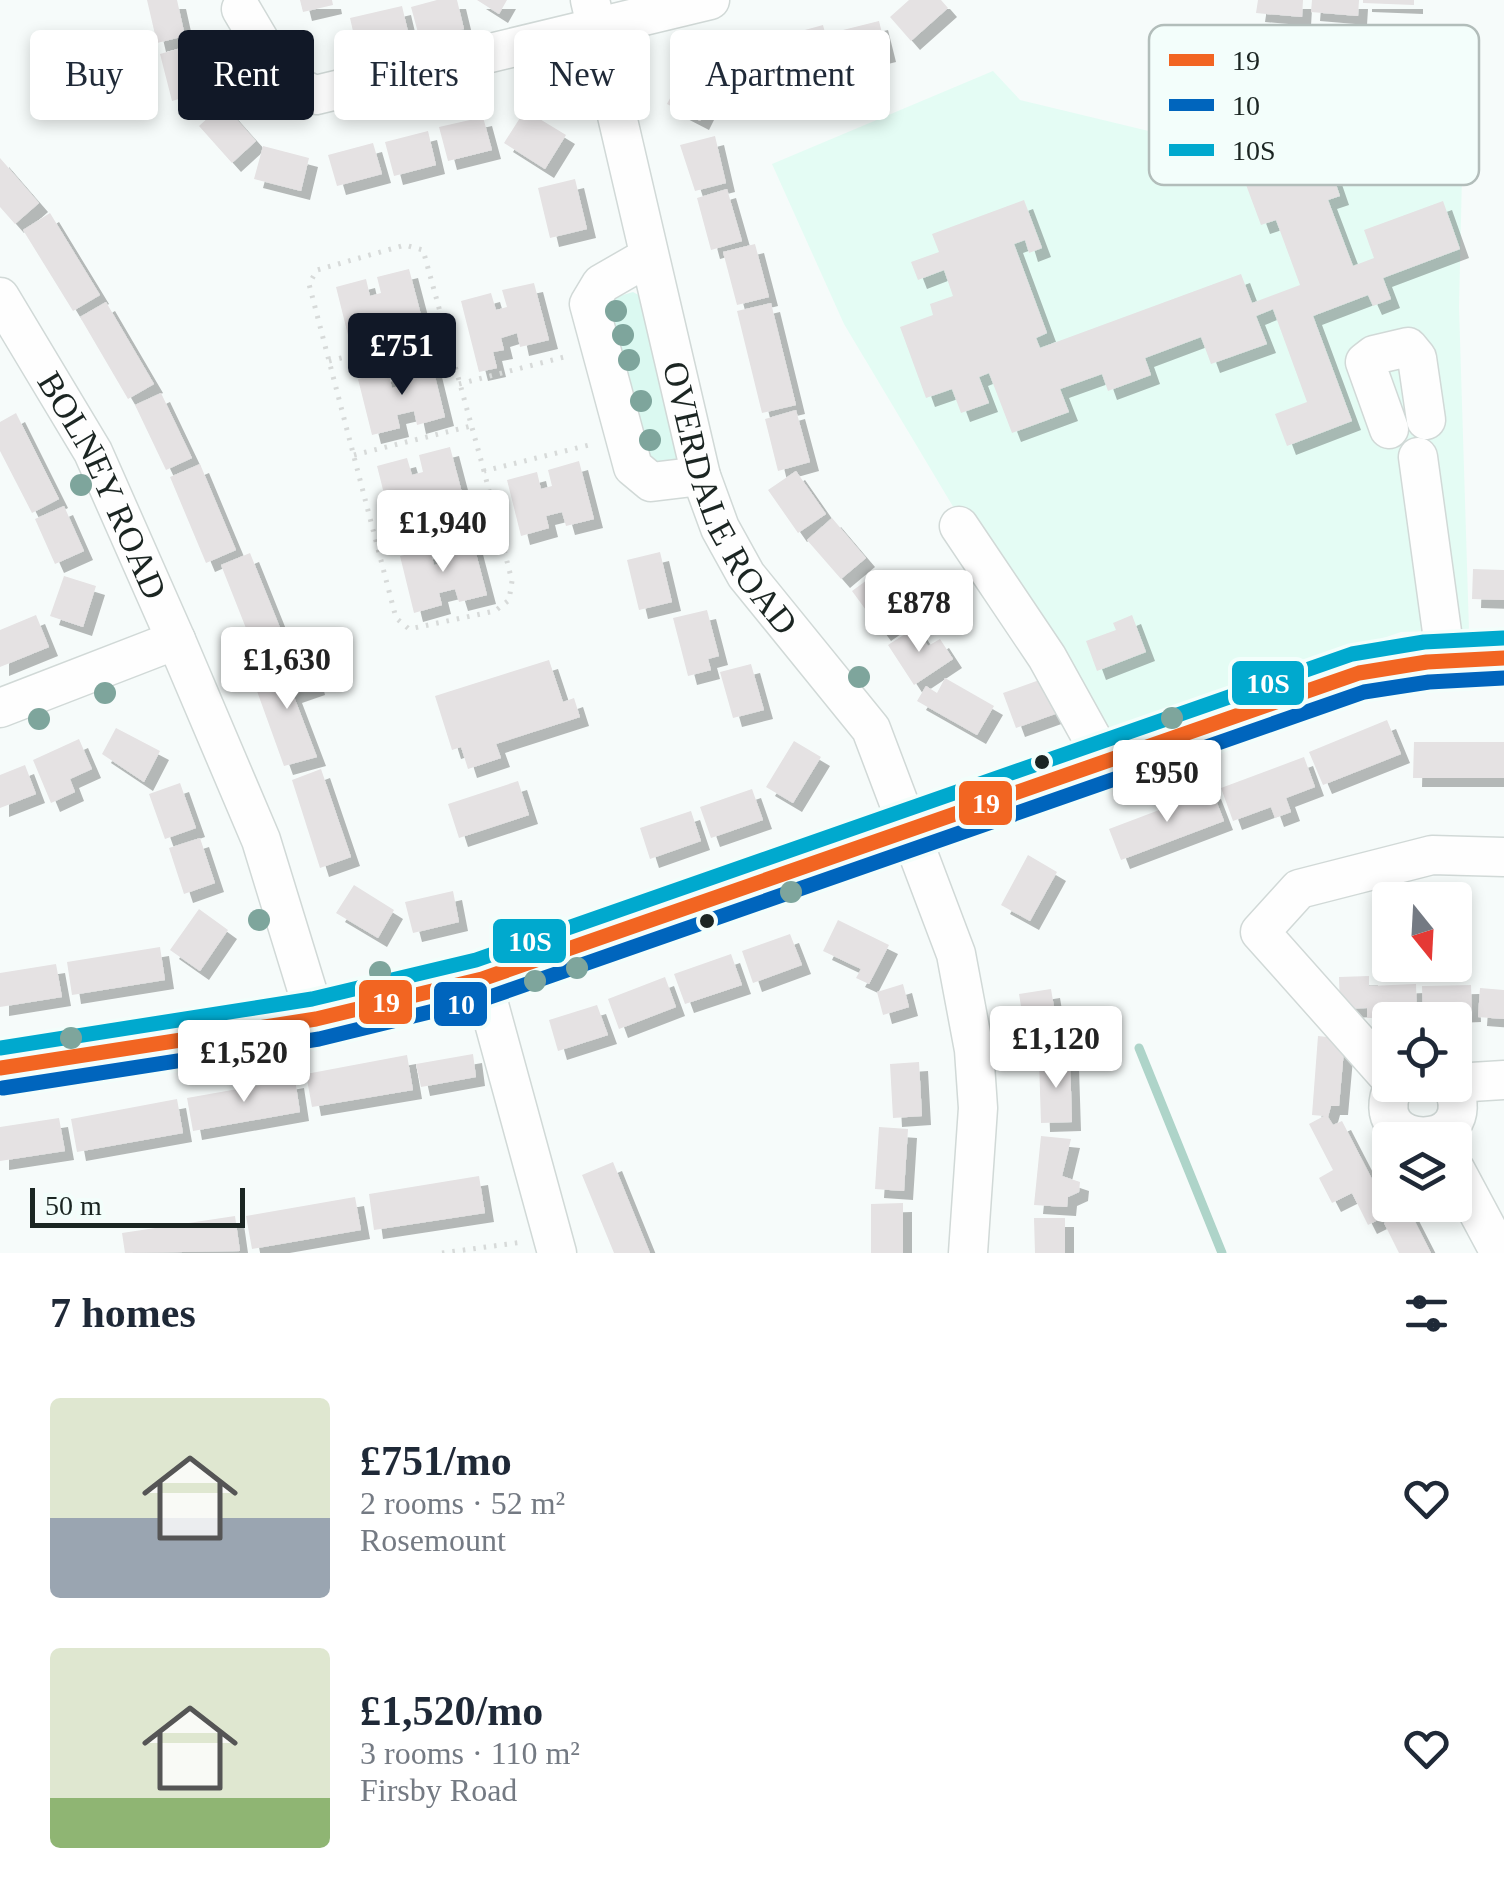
<!DOCTYPE html>
<html lang="en">
<head>
<meta charset="utf-8">
<style>
  :root { --surface:#fff; --page:#f2f2f3; --text:#1f2937; --muted:#747a83; --accent:#111827 }
  body { margin:0; font-family:Georgia,serif; background:var(--page); color:var(--text); height:100vh; display:flex; flex-direction:column; font-size:38px; white-space:nowrap }
  * { box-sizing:border-box; margin:0 }
  p { font-size:32px; color:var(--muted) }
  .icon { flex:none; width:55px; height:55px; fill:none; stroke:currentColor; stroke-width:2; stroke-linecap:round; stroke-linejoin:round }
  .map { position:relative; height:1253px; overflow:hidden }
  .details { display:flex; flex-direction:column; background:var(--surface); flex:1 }
  .details>* { flex:none }
  .guide { position:absolute; left:30px; top:30px; width:1000px; height:90px; display:flex; gap:20px }
  .needle { width:65px; rotate:162deg }
  .fabs { position:absolute; left:1372px; top:882px; display:grid; gap:20px }
  .fabs a { display:grid; place-items:center; width:100px; height:100px; border-radius:10px; background:var(--surface); box-shadow:0 5px 15px #0003; font-size:50px }
  .scale { position:absolute; left:30px; bottom:25px; width:215px; box-sizing:border-box; padding-left:10px; border:5px solid #1b2522; border-top:0; font-size:28px; line-height:35px; white-space:nowrap; color:#1b2522; -webkit-text-stroke:8px #f3fefb; paint-order:stroke }
  .price { position:absolute; translate:-50% -85px; padding:0 22px; border-radius:10px; background:#fff; color:#222; font-size:32px; line-height:65px; filter:drop-shadow(0 2px 5px #0008) }
  .price::after { content:''; position:absolute; left:50%; top:60px; width:30px; height:22px; margin-left:-15px; background:inherit; clip-path:polygon(0 0,100% 0,50% 100%) }
  .price.current { background:var(--accent); color:#fff }
  ul { padding:0; list-style:none }
  li { display:flex; align-items:center; gap:30px; height:250px; padding:0 50px }
  li span { display:grid; place-items:center; flex:none; width:280px; height:200px; border-radius:10px; color:#555 }
  li>.icon { margin-inline-start:auto }
  span .icon { width:120px; height:120px; fill:#fffc; stroke-width:1 }
  li b { font-size:42px }
  h2 { display:flex; justify-content:space-between; align-items:center; height:120px; padding:0 50px; font-size:42px }
  .chip { padding:0 35px; border-radius:10px; background:var(--surface); box-shadow:0 5px 15px #0003; font-size:35px; line-height:90px }
  .chip.current { background:var(--accent); color:#fff }
  .map>svg:first-child { display:block }
  .built { fill:#e4fcf4 }
  .green { fill:#dbf9f1 }
  .lines { fill:none; stroke-linecap:round; stroke-linejoin:round }
  .stream { stroke:#aed4c9; stroke-width:9 }
  .building { fill:#e5e2e3; filter:url(#shadow) }
  .minor-casing { stroke:#d1d9d7; stroke-width:41 }
  .path { stroke:#d7dad9; stroke-width:5; stroke-dasharray:2.5 8; stroke-linecap:butt }
  .minor { stroke:#fefefe; stroke-width:38 }
  .bus-1-casing { stroke:#f3fefb; stroke-width:22 }
  .bus-2-casing { stroke:#f3fefb; stroke-width:22 }
  .bus-3-casing { stroke:#f3fefb; stroke-width:22 }
  .bus-1 { stroke:#f26522; stroke-width:15 }
  .bus-2 { stroke:#0065bd; stroke-width:15 }
  .bus-3 { stroke:#00a9ce; stroke-width:15 }
  .tree { fill:#7ea59c }
  .bus-dot { fill:#1b2522; stroke:#f3fefb; stroke-width:4 }
  .labels { text-anchor:middle; dominant-baseline:central; stroke-width:8; stroke-linejoin:round; paint-order:stroke }
  .street-label { font-size:35px; fill:#1b2522; stroke:#f3fefb }
  .key { fill:#f3fefb; stroke:#b2bdba; stroke-width:2.5 }
  .key-label { font-size:28px; fill:#1b2522 }
  .line-badge { stroke:#f3fefb; stroke-width:4 }
  .badge-label { font-size:28px; text-anchor:middle; font-weight:bold; fill:#fff }
</style>
</head>
<body>
<div class="map">
<svg width="1504" height="1253" viewBox="0 0 1504 1253">
  <defs>
    <filter id="shadow"><feDropShadow dx="9" dy="9" stdDeviation="0" flood-color="#0004"/></filter>
  </defs>
  <rect width="100%" height="100%" fill="#f6fbfa"/>
  <path class="built" d="M993 71 1020 100 1186 140 1182 117 1463 132 1459 307 1469 630 1401 632 1085 739 1062 689 844 324 772 164Z"/>
  <path class="green" d="M633 292 644 298 679 463 645 467 606 300Z"/>
  <g class="lines">
    <path class="stream" d="M1139 1048 1222 1253"/>
  </g>
  <path class="building" d="M147 0H177L185 36 157 43Z
    M300 0H332L333 5 303 12Z
    M437 0H457L464 29 420 40 411 7Z
    M477 0H507L499 14Z
    M909 0H941L948 8 911 41 890 17Z
    M1258 0H1303L1302 17 1256 13Z
    M1312 0H1359L1358 16 1311 12Z
    M1363 0H1414V5L1363 3Z
    M402 6 410 40 358 53 350 18Z
    M879 21 887 53 843 64 835 32Z
    M823 25 831 56 784 69 776 38Z
    M768 40 775 71 728 82 721 52Z
    M188 46 200 93 172 101 160 54Z
    M689 62 721 79 700 121 667 104Z
    M223 104 256 141 232 163 199 126Z
    M525 110 566 135 545 169 504 143Z
    M483 117 492 150 448 161 439 127Z
    M428 131 436 165 394 176 385 142Z
    M715 136 726 183 695 191 680 145Z
    M373 143 382 174 337 186 328 155Z
    M263 146 309 158 301 191 254 179Z
    M0 158 39 203 15 224 0 207Z
    M1329 164 1340 196 1328 200 1353 266 1374 258 1364 230 1443 201 1460 249 1383 278 1391 299 1373 306 1368 295 1313 316 1352 421 1287 446 1275 414 1307 402 1273 309 1256 316 1267 344 1211 364 1201 337 1145 358 1151 375 1108 391 1102 374 1060 389 1069 412 1012 433 989 373 979 377 989 403 961 413 952 389 926 398 900 327 933 315 930 304 953 296 944 270 918 280 911 262 939 252 932 234 1024 200 1042 248 1029 253 1025 240 1014 244 1047 333 1036 338 1040 348 1241 274 1252 303 1300 285 1276 220 1261 225 1245 182 1271 173 1275 183Z
    M575 179 587 229 550 238 538 188Z
    M727 189 742 241 711 250 697 198Z
    M50 213 100 295 73 311 23 230Z
    M755 244 769 297 737 305 723 252Z
    M409 269 424 326 395 333 392 319 375 324 378 336 350 343 336 287 366 279 370 296 381 293 377 277Z
    M534 283 549 340 520 347 517 333 501 338 504 350 493 352 497 368 479 372 461 301 491 293 496 310 507 307 502 290Z
    M106 302 154 384 128 399 80 317Z
    M771 303 796 405 762 413 737 311Z
    M431 360 445 417 417 425 414 411 397 415 400 428 372 435 358 379 388 371 392 388 403 385 399 369Z
    M161 393 192 458 166 470 135 405Z
    M796 410 810 462 778 471 765 419Z
    M16 413 59 499 32 513 0 451V422Z
    M450 447 465 504 437 512 433 498 417 502 420 514 391 521 377 466 407 458 412 475 423 472 419 455Z
    M579 461 594 519 566 526 562 512 546 516 549 528 521 536 507 480 537 472 541 489 552 486 548 470Z
    M200 464 236 550 206 563 170 477Z
    M796 471 826 514 798 533 768 490Z
    M64 506 84 551 55 564 35 519Z
    M832 518 866 558 841 579 807 540Z
    M472 538 487 595 459 602 455 589 439 593 442 605 414 613 400 556 430 549 434 565 445 563 441 546Z
    M660 552 672 602 639 610 627 560Z
    M250 553 291 655 261 666 221 565Z
    M1473 569 1504 570V600L1472 599Z
    M878 572 909 613 882 632 852 591Z
    M64 576 96 586 83 627 50 616Z
    M707 610 719 656 708 659 711 670 688 676 673 618Z
    M36 615 49 647 0 667V630Z
    M1132 615 1146 652 1097 671 1086 641 1116 630 1113 623Z
    M916 627 928 646 940 639 953 659 914 685 888 645Z
    M549 660 563 702 574 698 580 717 496 744 501 758 468 769 461 747 452 750 435 696Z
    M310 662 316 686 293 694 317 757 284 766 253 680Z
    M751 664 764 710 733 718 720 672Z
    M945 678 994 706 977 735 917 701 926 686 937 693Z
    M1045 678 1058 713 1016 728 1003 693Z
    M1387 720 1401 754 1323 785 1309 752Z
    M116 728 160 751 144 782 102 754Z
    M79 739 92 769 70 779 75 792 51 803 33 760Z
    M794 741 821 757 793 803 766 787Z
    M1414 742H1504V778H1413Z
    M1304 757 1315 787 1286 798 1291 812 1275 818 1271 807 1233 821 1221 788Z
    M25 765 36 794 0 808V775Z
    M321 769 351 857 320 868 292 780Z
    M518 781 529 815 459 838 448 804Z
    M180 783 196 828 165 839 149 794Z
    M752 789 763 820 711 838 700 807Z
    M1212 790 1224 821 1121 860 1109 829Z
    M691 811 701 841 650 859 640 828Z
    M200 838 215 883 184 894 169 848Z
    M1028 855 1057 872 1030 921 1001 905Z
    M354 885 394 910 378 938 336 913Z
    M453 891 459 922 413 933 405 902Z
    M199 909 228 930 200 971 170 950Z
    M838 920 889 945 869 984 856 978 861 969 823 951Z
    M790 934 802 965 753 983 742 951Z
    M160 947 165 980 72 995 67 962Z
    M731 954 742 985 685 1004 674 974Z
    M56 964 62 997 0 1007V973Z
    M1369 976V986L1416 984 1417 1017 1367 1018V1008L1340 1009 1339 977Z
    M665 977 676 1007 619 1029 608 999Z
    M903 984 909 1007 883 1015 877 992Z
    M1471 985 1472 1013 1423 1015 1422 986Z
    M1480 988 1504 990V1019L1478 1017Z
    M1051 989 1060 1043 1028 1049 1019 994Z
    M597 1005 608 1035 558 1051 549 1020Z
    M1318 1036 1345 1039 1339 1106H1331L1328 1117 1333 1125 1342 1121 1390 1214 1368 1225 1352 1193 1332 1203 1319 1178 1333 1170 1309 1124 1324 1116 1312 1115Z
    M473 1054 476 1077 421 1087 416 1064Z
    M407 1055 413 1090 312 1107 306 1074Z
    M1070 1059 1072 1122 1041 1123 1039 1060Z
    M919 1062 922 1116 893 1118 890 1064Z
    M295 1079 300 1112 193 1131 187 1098Z
    M177 1099 183 1133 77 1152 71 1119Z
    M59 1118 65 1151 0 1161V1127Z
    M879 1127 908 1129 904 1191 875 1189Z
    M1041 1136 1071 1139 1062 1176 1080 1182 1079 1192 1068 1197 1067 1207 1034 1205Z
    M613 1162 650 1253H614L582 1175Z
    M479 1176 485 1213 374 1230 369 1194Z
    M355 1197 361 1230 252 1249 246 1216Z
    M903 1203V1253H871V1204Z
    M1409 1210 1431 1253H1399L1384 1223Z
    M235 1216 240 1251 125 1253 122 1233Z
    M1034 1218H1065V1253H1035Z"/>
  <g class="lines">
    <defs>
      <g id="minor">
        <path id="s1" d="M590 0 701 476 720 528 746 575 871 729 956 954 974 1050 978 1108 968 1253"/>
        <path d="M241 9 284 82 316 95 710 0"/>
        <path d="M648 257 601 284 589 304 633 467 651 482 701 476"/>
        <path id="s2" d="M0 297 93 452 176 640 261 840 316 1019"/>
        <path d="M1389 429 1365 362 1374 355 1408 347 1417 358 1426 420"/>
        <path d="M1418 457 1446 661"/>
        <path d="M959 526 1047 657 1104 760"/>
        <path d="M0 708 176 640"/>
        <path d="M482 979 557 1253"/>
        <path d="M0 1068 316 1019 482 979 1359 673 1427 662 1504 658"/>
        <path d="M1390 1078 1260 932 1299 889 1432 855 1504 857"/>
        <path d="M1455 1083 1504 1080"/>
        <path d="M1394 1085C1361 1153 1485 1154 1452 1085"/>
        <path d="M1455 1169 1500 1253"/>
      </g>
    </defs>
    <use href="#minor" class="minor-casing"/>
    <path class="path" d="M329 361 445 332
      M459 384 568 356
      M354 455 471 426
      M484 471 423 250 405 245 317 270 309 284 396 618 409 629 495 611 509 600 512 581 484 471 593 444
      M379 546 495 517
      M442 1253 523 1242"/>
    <use href="#minor" class="minor"/>
    <defs>
      <path id="bus-1" d="M0 1068 316 1019 482 979 1359 673 1427 662 1504 658"/>
      <path id="bus-2" d="M3 1088 319 1039 487 998 1364 692 1429 682 1504 678"/>
      <path id="bus-3" d="M0 1048 312 999 476 960 1352 654 1424 642 1503 638"/>
    </defs>
    <use href="#bus-1" class="bus-1-casing"/>
    <use href="#bus-2" class="bus-2-casing"/>
    <use href="#bus-3" class="bus-3-casing"/>
    <use href="#bus-1" class="bus-1"/>
    <use href="#bus-2" class="bus-2"/>
    <use href="#bus-3" class="bus-3"/>
  </g>
  <g class="tree">
    <circle cx="616" cy="311" r="11"/>
    <circle cx="623" cy="335" r="11"/>
    <circle cx="629" cy="360" r="11"/>
    <circle cx="641" cy="401" r="11"/>
    <circle cx="650" cy="440" r="11"/>
    <circle cx="81" cy="485" r="11"/>
    <circle cx="1292" cy="675" r="11"/>
    <circle cx="859" cy="677" r="11"/>
    <circle cx="105" cy="693" r="11"/>
    <circle cx="1172" cy="718" r="11"/>
    <circle cx="39" cy="719" r="11"/>
    <circle cx="791" cy="892" r="11"/>
    <circle cx="259" cy="920" r="11"/>
    <circle cx="577" cy="968" r="11"/>
    <circle cx="380" cy="972" r="11"/>
    <circle cx="535" cy="981" r="11"/>
    <circle cx="71" cy="1038" r="11"/>
  </g>
  <g class="bus-dot">
    <circle cx="1042" cy="762" r="9"/>
    <circle cx="707" cy="921" r="9"/>
  </g>
  <g class="labels">
    <g class="street-label">
      <text stroke="none"><textPath href="#s2" startOffset="215">BOLNEY ROAD</textPath></text>
      <text stroke="none"><textPath href="#s1" startOffset="520">OVERDALE ROAD</textPath></text>
    </g>
  </g>
  <rect x="1149" y="25" width="330" height="160" rx="15" class="key"/>
  <rect x="1169" y="54" width="45" height="12" fill="#f26522"/>
  <rect x="1169" y="99" width="45" height="12" fill="#0065bd"/>
  <rect x="1169" y="144" width="45" height="12" fill="#00a9ce"/>
  <g class="key-label">
    <text x="1232" y="70">19</text>
    <text x="1232" y="115">10</text>
    <text x="1232" y="160">10S</text>
  </g>
  <g class="line-badge">
    <rect x="1230" y="659" width="76" height="48" rx="10" fill="#00a9ce"/>
    <rect x="957" y="779" width="57" height="48" rx="10" fill="#f26522"/>
    <rect x="491" y="917" width="77" height="48" rx="10" fill="#00a9ce"/>
    <rect x="357" y="978" width="57" height="48" rx="10" fill="#f26522"/>
    <rect x="432" y="980" width="57" height="48" rx="10" fill="#0065bd"/>
  </g>
  <g class="badge-label">
    <text x="1268" y="693">10S</text>
    <text x="986" y="813">19</text>
    <text x="530" y="951">10S</text>
    <text x="386" y="1012">19</text>
    <text x="461" y="1014">10</text>
  </g>
</svg>
<div class="fabs">
<a><svg class="needle" viewBox="-14 -14 28 28"><path d="M0-13l5 13h-10z" fill="#e53935"/><path d="M0 13l5-13h-10z" fill="#747a83"/></svg></a>
<a><svg class="icon" aria-label="locate" viewBox="0 0 24 24"><circle cx="12" cy="12" r="6"/><path d="M12 2v4M12 18v4M2 12h4M18 12h4"/></svg></a>
<a><svg class="icon" aria-label="layers" viewBox="0 0 24 24"><path d="M12 4l9 5-9 5-9-5zM3 14l9 5 9-5"/></svg></a>
</div>
<div class="scale">50 m</div>
<b class="price current" style="left:402px;top:398px">£751</b>
<b class="price" style="left:443px;top:575px">£1,940</b>
<b class="price" style="left:919px;top:655px">£878</b>
<b class="price" style="left:287px;top:712px">£1,630</b>
<b class="price" style="left:1167px;top:825px">£950</b>
<b class="price" style="left:1056px;top:1091px">£1,120</b>
<b class="price" style="left:244px;top:1105px">£1,520</b>
<div class="guide">
<a class="chip">Buy</a>
<a class="chip current">Rent</a>
<a class="chip">Filters</a>
<a class="chip">New</a>
<a class="chip">Apartment</a>
</div>
</div>
<section class="details">
<h2>7 homes<svg class="icon" aria-label="filters" viewBox="0 0 24 24"><path d="M4 7h16M4 17h16"/><circle cx="9" cy="7" r="2"/><circle cx="15" cy="17" r="2"/></svg></h2>
<ul>
<li><span style="background:linear-gradient(#dfe7d0 60%,#9aa5b1 0)"><svg class="icon" aria-label="home" viewBox="0 0 24 24"><path d="M3 11l9-7 9 7M6 9v11h12V9"/></svg></span><div><b>£751/mo</b><p>2 rooms · 52 m²</p><p>Rosemount</p></div><svg class="icon" aria-label="heart" viewBox="0 0 24 24"><path d="M12 20l-8-8c-3-5 5-10 8-4 3-6 11-1 8 4z"/></svg></li>
<li><span style="background:linear-gradient(#dfe7d0 75%,#8fb573 0)"><svg class="icon" aria-label="home" viewBox="0 0 24 24"><path d="M3 11l9-7 9 7M6 9v11h12V9"/></svg></span><div><b>£1,520/mo</b><p>3 rooms · 110 m²</p><p>Firsby Road</p></div><svg class="icon" aria-label="heart" viewBox="0 0 24 24"><path d="M12 20l-8-8c-3-5 5-10 8-4 3-6 11-1 8 4z"/></svg></li>
</ul>
</section>
</body>
</html>
